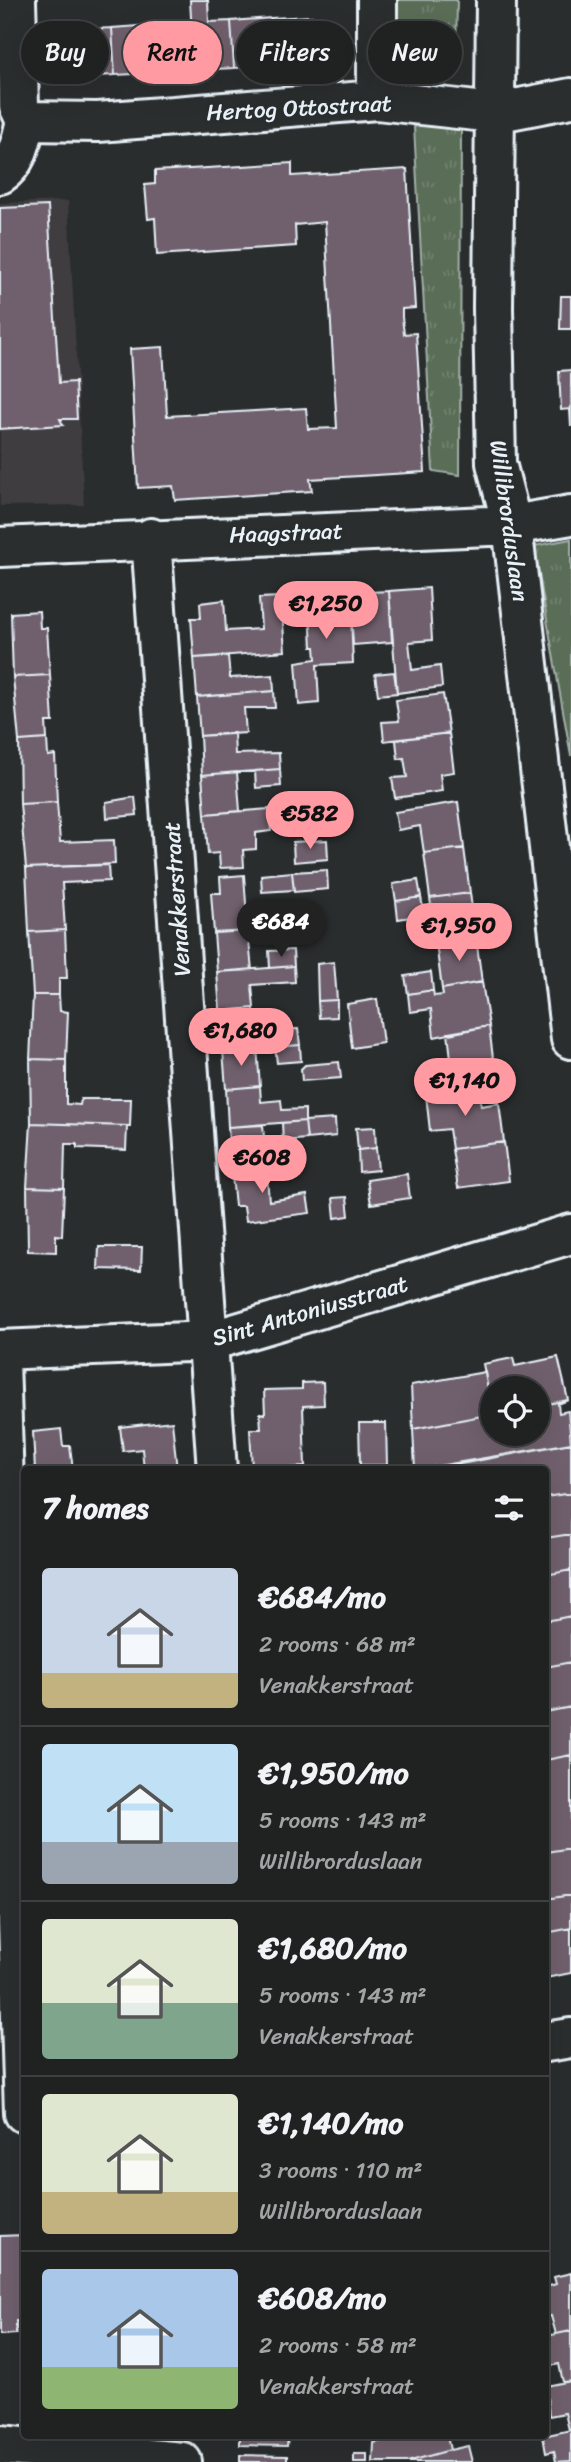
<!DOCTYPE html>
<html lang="en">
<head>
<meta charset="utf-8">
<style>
  :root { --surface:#202222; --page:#282a2a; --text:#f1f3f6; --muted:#a2a4a5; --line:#3d3f40; --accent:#ff9aa2 }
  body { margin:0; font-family:Sriracha,sans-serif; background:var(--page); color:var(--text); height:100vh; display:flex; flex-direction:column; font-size:26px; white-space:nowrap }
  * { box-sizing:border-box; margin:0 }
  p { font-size:23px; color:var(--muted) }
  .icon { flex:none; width:38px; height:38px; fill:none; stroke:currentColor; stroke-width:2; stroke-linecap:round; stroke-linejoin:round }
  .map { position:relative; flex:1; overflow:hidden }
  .drawer { position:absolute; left:21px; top:1466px; width:528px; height:973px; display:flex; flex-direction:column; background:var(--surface); border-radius:7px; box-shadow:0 7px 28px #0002,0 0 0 2px var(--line) }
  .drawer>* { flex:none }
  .guide { position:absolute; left:21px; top:21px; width:530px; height:63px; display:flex; gap:14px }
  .controls { position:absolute; left:480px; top:1376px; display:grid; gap:14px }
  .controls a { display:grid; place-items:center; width:70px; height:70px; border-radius:50%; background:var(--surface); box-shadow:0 7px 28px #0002,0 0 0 2px var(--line); font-size:35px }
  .price { position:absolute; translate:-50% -60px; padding:0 16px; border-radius:24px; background:var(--accent); color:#111; font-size:23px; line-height:46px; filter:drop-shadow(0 2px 4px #0008) }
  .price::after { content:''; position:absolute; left:50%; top:42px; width:21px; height:16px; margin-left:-10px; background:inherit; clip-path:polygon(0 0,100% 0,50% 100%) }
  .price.current { background:#222; color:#fff }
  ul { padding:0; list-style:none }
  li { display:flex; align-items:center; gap:21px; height:175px; padding:0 21px }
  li+li { border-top:2px solid var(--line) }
  li span { display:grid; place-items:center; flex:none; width:196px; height:140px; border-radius:7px; color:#555 }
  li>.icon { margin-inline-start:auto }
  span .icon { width:84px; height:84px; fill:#fffc; stroke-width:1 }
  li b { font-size:30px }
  h2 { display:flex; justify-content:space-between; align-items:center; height:84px; padding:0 21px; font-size:30px }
  .tag { padding:0 24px; border-radius:32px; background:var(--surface); box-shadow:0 7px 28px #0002,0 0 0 2px var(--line); font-size:24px; line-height:63px }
  .tag.current { background:var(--accent); color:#111 }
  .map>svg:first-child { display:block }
  .built { fill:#3f3c41 }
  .grass { fill:url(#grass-tufts); stroke:#a1afa8; stroke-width:2 }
  .building { fill:#6f606d; stroke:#e8f1f8; stroke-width:2 }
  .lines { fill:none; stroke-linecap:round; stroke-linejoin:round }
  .minor-casing { stroke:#e8f1f8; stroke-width:44 }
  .minor { stroke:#2a2d2e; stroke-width:38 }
  .labels { text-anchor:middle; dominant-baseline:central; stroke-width:7; stroke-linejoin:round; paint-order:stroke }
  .street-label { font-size:23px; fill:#e8f1f8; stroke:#2a2d2e }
</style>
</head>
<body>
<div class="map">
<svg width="571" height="2462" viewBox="0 0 571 2462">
  <defs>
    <pattern id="grass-tufts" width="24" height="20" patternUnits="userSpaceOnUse" patternTransform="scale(1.75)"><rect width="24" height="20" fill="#5a6d57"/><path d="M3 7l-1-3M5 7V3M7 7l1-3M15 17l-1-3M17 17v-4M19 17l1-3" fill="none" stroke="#728270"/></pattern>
  </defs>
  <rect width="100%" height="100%" fill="#2a2d2e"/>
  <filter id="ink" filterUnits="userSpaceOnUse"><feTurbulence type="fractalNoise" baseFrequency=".0143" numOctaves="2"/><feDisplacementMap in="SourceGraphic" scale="14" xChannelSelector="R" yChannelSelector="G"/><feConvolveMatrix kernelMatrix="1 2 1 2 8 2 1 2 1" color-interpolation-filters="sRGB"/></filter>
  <g filter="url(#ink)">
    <path class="built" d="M68 201 84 505 0 506V203Z"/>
    <path class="grass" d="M398 0H457L456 58 397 67Z
      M461 115 460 475 433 471 414 127Z
      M571 539V756L534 546Z"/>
    <path class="building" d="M190 0H208L209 22 231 21 234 68 194 70Z
      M312 16 314 64 273 66 271 18Z
      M271 18 273 66 234 68 231 21Z
      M192 23 194 70 154 73 152 25Z
      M152 25 154 73 115 75 112 28Z
      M112 28 115 75 74 77 72 30Z
      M292 163V176L407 169 415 308 402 309V317L404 334 416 333 425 472 310 479 312 491 175 500 173 486 138 488 130 349 163 347 167 416 306 408 308 429 337 428 325 222 295 225 296 246 157 255 155 218 148 219 145 185 155 184V171Z
      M48 206 59 383 75 382 77 419H60L63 425 0 429V208Z
      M561 296H571V329H560Z
      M571 370V427L570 409 561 410 559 371Z
      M429 588 432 640 409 642 412 670 440 666 442 687 397 693 389 591Z
      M389 591 392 642 353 645 350 593Z
      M350 593 353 663 317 665 319 703 299 705 296 662 316 659 315 647H312L309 595Z
      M281 597 285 651 194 658 191 618H201L200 603 224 600 226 631 261 629 259 598Z
      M39 611 40 628H47L50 675 13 677 11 613Z
      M228 656 230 678 273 675 274 691 197 697 194 658Z
      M394 672 397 693 378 695 375 674Z
      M50 675 53 722H46L47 739 19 741 13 677Z
      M274 691 275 708H244L246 733 200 736 197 697Z
      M443 694 449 733 384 741 382 722 399 721 396 700Z
      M234 733 235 754 279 753 280 769 202 775 200 736Z
      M449 733 454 772 440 774 442 791 395 798 392 778 407 777 404 758 398 759 396 740Z
      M47 739 48 756 55 755 57 802 20 804 19 741Z
      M280 769 281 786 256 788 255 771Z
      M237 772 240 811 205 814 202 775Z
      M135 797 137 815 107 818 106 802Z
      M57 802 60 842 114 840 115 864 26 868 20 804Z
      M458 802 464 848 424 853 420 826 398 830 395 812Z
      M269 809 271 831 256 833V849L243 850 244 867 220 868 219 853 208 854 205 814Z
      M327 840 328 859 294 862 293 842Z
      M464 848 470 893 430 898 424 853Z
      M108 865 109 881 62 883 65 930 29 932 26 868Z
      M327 870 328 889 294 892 292 872Z
      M292 872 294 890 262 892 261 875Z
      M244 875 248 931 214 933 211 893H221L220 877Z
      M418 880 421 897 396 901 393 884Z
      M470 893 476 938 436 943 430 898Z
      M421 897 424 915 398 919 396 901Z
      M65 930 67 978H59V995H33L29 932Z
      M248 931 252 970 217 972 214 933Z
      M476 938 482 982 442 989 436 943Z
      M293 950 294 966 270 968 269 951Z
      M334 962 337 1000 318 1001 317 964Z
      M294 966 295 982 252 985 254 1008 220 1011 217 972Z
      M431 972 433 990 408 994 405 976Z
      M482 982 489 1026 434 1037 431 1009 410 1012 408 994 433 990 434 996 443 995 442 989Z
      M33 995H59L60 1011 68 1012 66 1060 30 1059Z
      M377 999 383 1043 352 1048 347 1004Z
      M337 1000V1017L319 1018 318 1001Z
      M254 1008 257 1047 223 1050 220 1011Z
      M489 1026 495 1074 431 1080 429 1062 451 1059 448 1033Z
      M298 1029 300 1045 275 1047 274 1030Z
      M300 1045 301 1061 277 1063 275 1047Z
      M257 1047 260 1086 226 1089 223 1050Z
      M30 1059 66 1060V1104L80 1105 81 1099H131L130 1126 31 1123Z
      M339 1062 341 1078 302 1081 301 1069 305 1065Z
      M260 1086 261 1102 281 1100 282 1110 305 1109V1121L228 1127 226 1089Z
      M478 1087 481 1106 499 1103 504 1142 452 1149 449 1129 430 1131 426 1095Z
      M335 1119 336 1136 307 1139 305 1121Z
      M305 1121 307 1139 283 1141 282 1123Z
      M31 1123 127 1126 126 1150 77 1148V1144H65L64 1188 27 1187Z
      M263 1125 266 1164 231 1166 228 1127Z
      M375 1127 376 1148 358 1150 356 1128Z
      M504 1142 509 1181 458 1188 452 1149Z
      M376 1148 378 1170 359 1172 358 1150Z
      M266 1164 269 1201 307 1195 310 1213 246 1221 244 1206H235L231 1166Z
      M407 1174 410 1198 371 1204 367 1180Z
      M27 1187 64 1188 62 1236 56 1235V1252L28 1251Z
      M347 1197 349 1216 335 1218 333 1198Z
      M99 1247H142L141 1270 98 1269Z
      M558 1357 568 1400 537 1406V1388H492V1409L483 1364 513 1358 515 1366Z
      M485 1372 492 1414 413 1429 411 1385Z
      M323 1382 324 1405 303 1406 305 1467 252 1470 250 1429H261L260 1413 265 1414 264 1390 302 1389V1383Z
      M568 1400 558 1404 559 1413 568 1411 571 1443 415 1470 413 1429 492 1414V1433H537V1406Z
      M172 1421 177 1470H144L142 1449 123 1451 120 1427Z
      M359 1423H386L387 1465H360Z
      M61 1429 63 1446H70L73 1470H35L33 1432Z
      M571 1443V1493L546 1497V1470H429Z
      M305 1467V1470H252Z
      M571 1493V1534L546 1538V1497Z
      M571 1534V1570L546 1575V1538Z
      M571 1570V1616L546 1621V1575Z
      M571 1616V1662L546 1667V1621Z
      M571 1662V1707L546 1712V1667Z
      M571 1707V1755L546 1760V1712Z
      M571 1755V1848L546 1852V1760Z
      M571 1848V1895L546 1899V1852Z
      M571 1895V1928L546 1933V1899Z
      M571 1928V1973L546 1978V1933Z
      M24 2235V2321H16V2334L0 2335V2236Z
      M571 2273V2331L556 2334 551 2316 546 2317V2287L556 2284 554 2277Z
      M571 2331V2381L563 2382 559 2364 546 2367V2336Z
      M571 2381V2430H569L565 2413 549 2416 546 2386Z
      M571 2430V2461L556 2462 554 2451 546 2453 543 2436Z
      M240 2436H288L287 2446 240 2445Z
      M401 2436H447L450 2450 407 2462H373L374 2443Z
      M468 2446 472 2462H407L450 2450Z
      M354 2454H367V2462H354Z
      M240 2455 287 2456V2462H240Z"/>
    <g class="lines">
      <defs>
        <path id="minor" d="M16 0 19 106 26 121
          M496 0 493 308 496 463 512 525 571 1039
          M377 100V0
          M26 121 98 122 377 100 494 113 571 98
          M0 174C18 162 21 141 26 121
          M151 538 217 1470
          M0 547 512 525 571 515
          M0 1350 210 1341 571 1234
          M0 1360 24 2113
          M546 2042 571 2038
          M0 2445 182 2462"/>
      </defs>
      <use href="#minor" class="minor-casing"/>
      <use href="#minor" class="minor"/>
    </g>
  </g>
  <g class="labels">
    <g class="street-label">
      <text transform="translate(299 108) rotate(-3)">Hertog Ottostraat</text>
      <text transform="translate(509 521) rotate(82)">Willibrorduslaan</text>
      <text transform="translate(286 533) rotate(-2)">Haagstraat</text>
      <text transform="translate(177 899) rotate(-94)">Venakkerstraat</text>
      <text transform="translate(310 1311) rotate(-16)">Sint Antoniusstraat</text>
    </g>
  </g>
</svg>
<div class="controls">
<a><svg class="icon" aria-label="locate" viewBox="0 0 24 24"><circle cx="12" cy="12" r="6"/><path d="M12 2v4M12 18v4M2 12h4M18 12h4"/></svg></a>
</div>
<b class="price" style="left:326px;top:641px">€1,250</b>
<b class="price" style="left:310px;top:851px">€582</b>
<b class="price current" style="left:281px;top:959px">€684</b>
<b class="price" style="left:459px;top:963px">€1,950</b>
<b class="price" style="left:241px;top:1068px">€1,680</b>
<b class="price" style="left:465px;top:1118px">€1,140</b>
<b class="price" style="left:262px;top:1195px">€608</b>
<div class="guide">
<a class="tag">Buy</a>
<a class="tag current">Rent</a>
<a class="tag">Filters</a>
<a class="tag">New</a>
</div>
<section class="drawer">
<h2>7 homes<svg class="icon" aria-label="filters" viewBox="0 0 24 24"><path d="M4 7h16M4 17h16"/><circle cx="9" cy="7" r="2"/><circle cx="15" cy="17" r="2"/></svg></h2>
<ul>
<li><span style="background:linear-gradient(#c9d6e8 75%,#c2b280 0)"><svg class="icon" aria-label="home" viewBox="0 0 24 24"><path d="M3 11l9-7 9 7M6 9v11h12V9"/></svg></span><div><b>€684/mo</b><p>2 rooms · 68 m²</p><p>Venakkerstraat</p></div></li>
<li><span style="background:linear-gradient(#bfe0f5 70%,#9aa5b1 0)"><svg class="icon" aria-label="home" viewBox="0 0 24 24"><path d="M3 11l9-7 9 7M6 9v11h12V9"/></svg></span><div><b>€1,950/mo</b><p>5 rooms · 143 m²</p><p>Willibrorduslaan</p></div></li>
<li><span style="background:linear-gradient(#dfe7d0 60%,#7fa58c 0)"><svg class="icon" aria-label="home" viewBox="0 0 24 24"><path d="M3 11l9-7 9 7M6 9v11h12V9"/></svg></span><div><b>€1,680/mo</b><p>5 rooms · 143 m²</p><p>Venakkerstraat</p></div></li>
<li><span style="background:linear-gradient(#dfe7d0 70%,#c2b280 0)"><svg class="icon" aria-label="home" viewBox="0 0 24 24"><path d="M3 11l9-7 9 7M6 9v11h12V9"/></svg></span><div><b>€1,140/mo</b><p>3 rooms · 110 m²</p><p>Willibrorduslaan</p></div></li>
<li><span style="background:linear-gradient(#a9c7e8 70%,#8fb573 0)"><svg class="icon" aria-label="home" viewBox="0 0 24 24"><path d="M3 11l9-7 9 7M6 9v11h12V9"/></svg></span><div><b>€608/mo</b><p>2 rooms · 58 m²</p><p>Venakkerstraat</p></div></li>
</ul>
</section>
</div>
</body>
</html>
